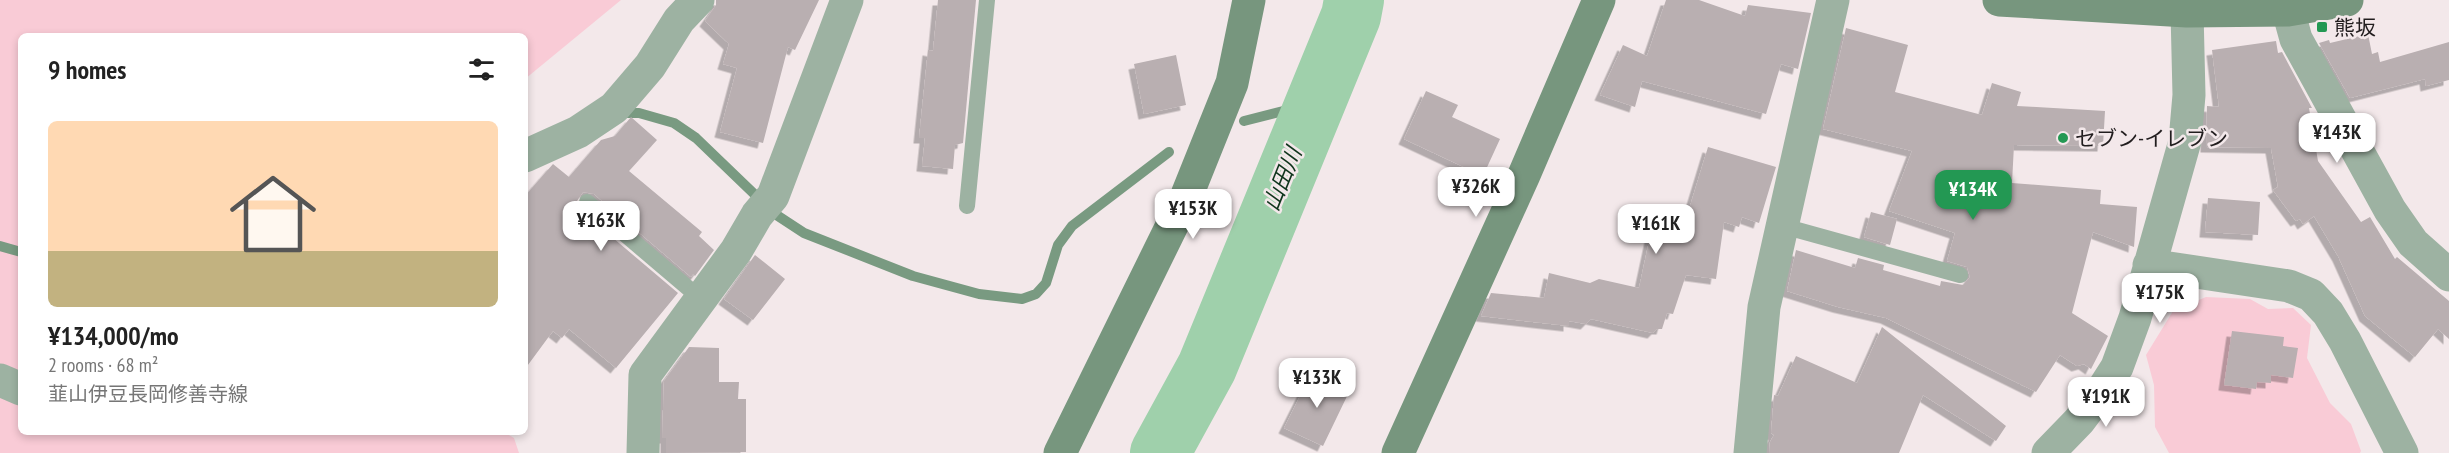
<!DOCTYPE html>
<html lang="en">
<head>
<meta charset="utf-8">
<style>
  :root { --surface:#fff; --page:#f6f6f6; --text:#222; --muted:#767676; --accent:#239853 }
  body { margin:0; font-family:"PT Sans Narrow","Noto Sans JP",sans-serif; background:var(--page); color:var(--text); height:100vh; display:flex; flex-direction:column; font-size:22px; white-space:nowrap }
  * { box-sizing:border-box; margin:0 }
  p { font-size:20px; color:var(--muted) }
  .icon { flex:none; width:33px; height:33px; fill:none; stroke:currentColor; stroke-width:2; stroke-linecap:round; stroke-linejoin:round }
  .map { position:relative; flex:1; overflow:hidden }
  .drawer { position:absolute; left:18px; top:33px; width:510px; height:402px; display:flex; flex-direction:column; background:var(--surface); border-radius:9px; box-shadow:0 3px 9px #0003 }
  .drawer>* { flex:none }
  .price { position:absolute; translate:-50% -51px; padding:0 14px; border-radius:12px; background:#fff; color:#222; font-size:20px; line-height:39px; filter:drop-shadow(0 2px 3px #0008) }
  .price::after { content:''; position:absolute; left:50%; top:36px; width:18px; height:14px; margin-left:-9px; background:inherit; clip-path:polygon(0 0,100% 0,50% 100%) }
  .price.on { background:var(--accent); color:#fff }
  ul { padding:0; list-style:none }
  li { display:grid; align-content:center; gap:12px; height:318px; padding:0 30px }
  li span { display:grid; place-items:center; height:186px; border-radius:9px; color:#555 }
  li>.icon { margin-inline-start:auto }
  span .icon { width:108px; height:108px; fill:#fffc; stroke-width:1 }
  li b { font-size:26px }
  h2 { display:flex; justify-content:space-between; align-items:center; height:72px; padding:0 30px; font-size:26px }
  .map>svg:first-child { display:block }
  .green { fill:#f9cbd6 }
  .lines { fill:none; stroke-linecap:round; stroke-linejoin:round }
  .stream { stroke:#799a81; stroke-width:10 }
  .river { stroke:#9fd0ab; stroke-width:60 }
  .building { fill:#b9afb1; filter:url(#shadow) }
  .lane { stroke:#9db2a2; stroke-width:16 }
  .street { stroke:#9db2a2; stroke-width:33 }
  .secondary { stroke:#77967e; stroke-width:33 }
  .poi-dot { fill:#239853; stroke:#f3e8ea; stroke-width:2 }
  .labels { text-anchor:middle; dominant-baseline:central; stroke-width:5; stroke-linejoin:round; paint-order:stroke }
  .poi-label { font-size:21px; fill:#211d1e; stroke:#f3e8ea; text-anchor:start }
  .water-label { font-size:22px; font-style:italic; fill:#0f351c; stroke:#f3e8ea }
</style>
</head>
<body>
<div class="map">
<svg width="2449" height="453" viewBox="0 0 2449 453">
  <defs>
    <filter id="shadow"><feDropShadow dx="-5.5" dy="5.5" stdDeviation="0" flood-color="#0004"/></filter>
  </defs>
  <rect width="100%" height="100%" fill="#f3e8ea"/>
  <path class="green" d="M0 0H621L525 79V36H21V432H504L514 438 519 453H0Z
    M2206 297 2250 299 2268 309 2293 308 2311 325 2307 358 2330 403 2351 424 2361 451 2360 453H2169L2155 427 2154 385 2146 355 2173 311Z"/>
  <g class="lines">
    <path class="stream" d="M627 113H639L674 123 696 138 775 214 804 233 913 276 979 294 1022 299 1036 294 1046 283 1058 245 1072 226 1169 152
      M1244 121 1315 103
      M0 246 21 252"/>
    <path class="river" d="M1160 453 1207 367 1351 16 1354 0"/>
  </g>
  <path class="building" d="M716 0H819L795 50 788 47 763 143 720 132 737 68 723 64 729 44 705 21 716 5Z
    M938 0H976L963 143 955 145 953 169 922 166 925 138H919L928 50 933 51Z
    M1666 0H1699L1745 16 1748 5 1811 13 1798 69 1781 64 1766 114 1642 81 1635 107 1600 95 1623 45 1647 56Z
    M1846 28 1908 45 1895 92 1982 115 1992 83 2021 92 2017 106 2105 111 2103 146 2014 145 2012 183 2101 190 2100 204 2137 207 2134 247 2093 232 2072 313 2108 336 2091 369 2084 364 2077 366 2060 355 2036 392 1886 318 1838 307 1787 291 1796 250 1855 268 1858 258 1884 265 1883 270 1940 286 1941 281 1963 285 1970 277 1967 267 1947 261 1955 233 1889 211 1912 151 1823 129Z
    M2368 34 2372 54 2378 52 2380 62 2449 42V80L2426 86 2425 79 2350 98 2319 43 2329 40 2330 43Z
    M2276 41 2278 53 2282 52 2312 108H2309L2318 161 2361 222 2370 217 2395 259 2397 257 2449 301V339L2438 329 2415 357 2365 316 2338 256 2314 216 2303 224 2300 219 2296 221 2273 190 2278 187 2271 148 2206 147 2207 106 2219 107 2212 50Z
    M1176 55 1186 105 1144 114 1134 64Z
    M1426 91 1458 105 1452 117 1500 139 1483 176 1404 139Z
    M631 117 657 140 629 171 702 232 699 236 714 250 695 276 693 274 691 277 594 194 583 192 577 201 580 210 678 293 616 368 569 329 562 338 553 331 525 369V196L553 164 569 177 601 140 615 136Z
    M1708 147 1776 167 1759 223 1742 217 1739 227 1724 222 1716 279 1686 275 1673 314 1667 313 1662 329H1657L1653 333 1591 319 1586 324 1569 321V326L1481 316 1491 293 1544 298 1549 273 1590 283 1599 279 1639 288 1651 232 1640 224 1650 204 1687 216Z
    M2208 198 2260 202 2258 235 2205 232Z
    M1871 212 1897 219 1890 245 1864 237Z
    M755 255 785 279 753 320 724 299Z
    M1882 327 2006 426 1996 441 1923 395 1899 453H1769L1770 442 1774 435 1771 433 1774 395 1778 396 1796 356 1857 383Z
    M2232 331 2284 337 2283 346 2298 348 2293 378 2271 375V383L2257 382 2256 389 2224 385Z
    M689 347 719 348V382H739L738 399H746V452L666 453V438H662L664 381Z
    M1312 372 1350 390 1323 446 1284 428Z"/>
  <g class="lines">
    <path class="lane" d="M587 202 701 299
      M967 206 987 0
      M1783 226 1960 275"/>
    <path class="street" d="M2288 10 2296 39 2390 210 2413 243 2449 275
      M525 156 578 132 614 108 650 66 679 20 698 0
      M2149 265 2289 286 2311 295 2328 313 2345 341 2402 453
      M0 380 21 389
      M643 453 645 375 736 251 757 215 773 196 847 0
      M1750 453 1764 307 1833 0
      M2048 453 2079 421 2103 389 2117 367 2135 318 2185 141 2189 95 2187 11"/>
    <path class="secondary" d="M1999 0 2187 11 2288 10 2347 0
      M1060 453 1187 195 1232 83 1249 0
      M1398 453 1524 175 1599 0"/>
  </g>
  <g class="poi-dot">
    <rect x="2316" y="21" width="12" height="12" rx="3"/>
    <circle cx="2063" cy="138" r="6"/>
  </g>
  <g class="labels">
    <g class="poi-label">
      <text x="2334" y="27">熊坂</text>
      <text x="2075" y="138">セブン-イレブン</text>
    </g>
    <g class="water-label">
      <text transform="translate(1282 179) rotate(-68)">山田川</text>
    </g>
  </g>
</svg>
<b class="price" style="left:2337px;top:164px">¥143K</b>
<b class="price" style="left:1476px;top:218px">¥326K</b>
<b class="price on" style="left:1973px;top:221px">¥134K</b>
<b class="price" style="left:1193px;top:240px">¥153K</b>
<b class="price" style="left:601px;top:252px">¥163K</b>
<b class="price" style="left:1656px;top:255px">¥161K</b>
<b class="price" style="left:2160px;top:324px">¥175K</b>
<b class="price" style="left:1317px;top:409px">¥133K</b>
<b class="price" style="left:2106px;top:428px">¥191K</b>
<section class="drawer">
<h2>9 homes<svg class="icon" aria-label="filters" viewBox="0 0 24 24"><path d="M4 7h16M4 17h16"/><circle cx="9" cy="7" r="2"/><circle cx="15" cy="17" r="2"/></svg></h2>
<ul>
<li><span style="background:linear-gradient(#ffd9b3 70%,#c2b280 0)"><svg class="icon" aria-label="home" viewBox="0 0 24 24"><path d="M3 11l9-7 9 7M6 9v11h12V9"/></svg></span><div><b>¥134,000/mo</b><p>2 rooms · 68 m²</p><p>韮山伊豆長岡修善寺線</p></div></li>
</ul>
</section>
</div>
</body>
</html>
